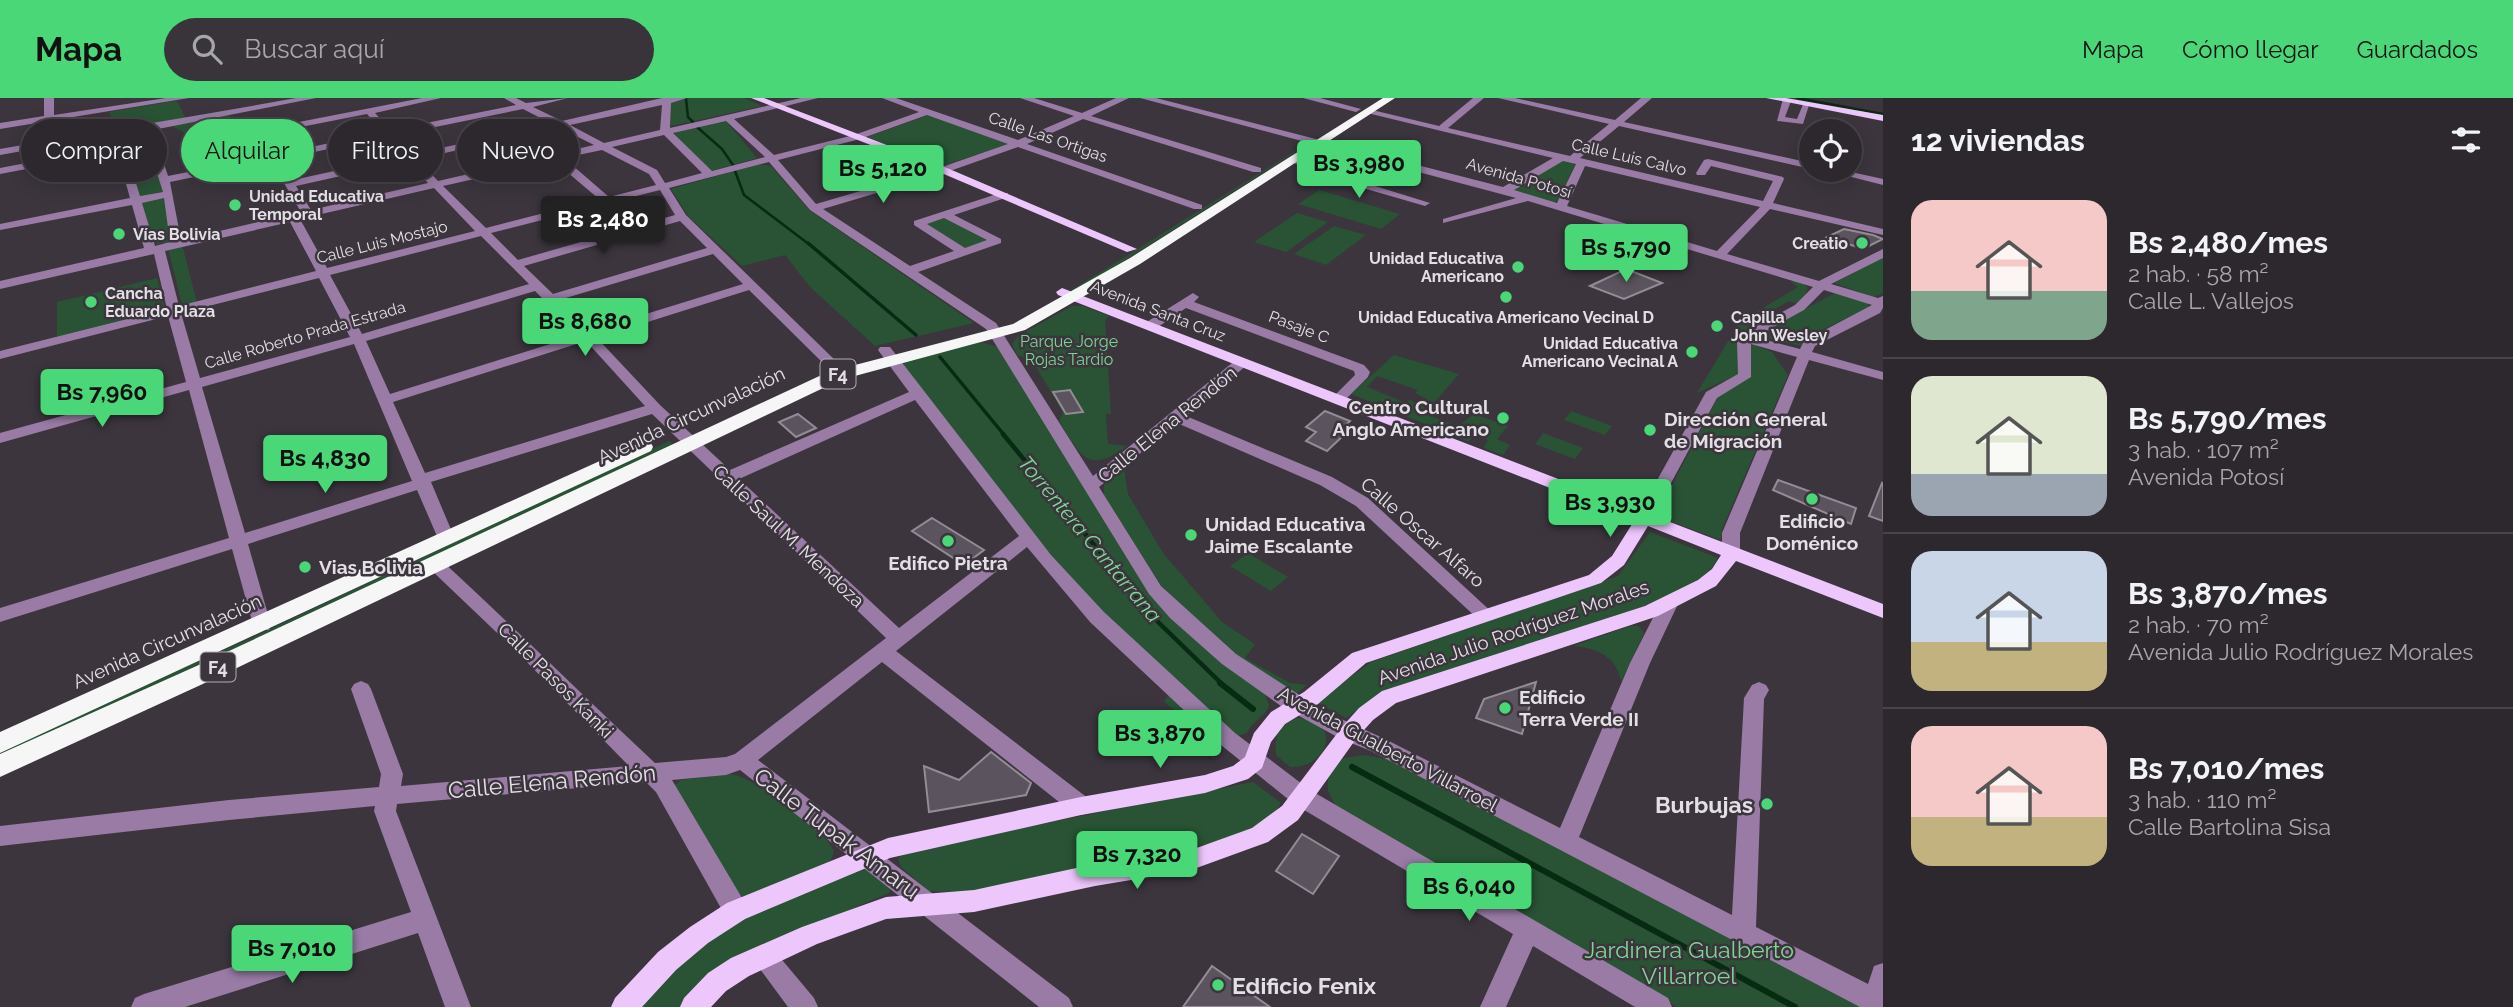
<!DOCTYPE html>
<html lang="es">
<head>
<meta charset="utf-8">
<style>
  :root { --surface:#2d282e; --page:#39343a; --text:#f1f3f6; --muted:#a7a6aa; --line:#48444a; --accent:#49d778 }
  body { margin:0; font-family:Raleway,sans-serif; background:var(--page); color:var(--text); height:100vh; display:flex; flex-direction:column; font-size:26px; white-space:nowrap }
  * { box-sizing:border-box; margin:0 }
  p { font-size:23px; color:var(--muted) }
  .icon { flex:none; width:38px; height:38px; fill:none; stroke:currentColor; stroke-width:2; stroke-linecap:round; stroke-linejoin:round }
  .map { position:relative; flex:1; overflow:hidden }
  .side { display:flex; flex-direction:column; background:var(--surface); width:630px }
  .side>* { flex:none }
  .top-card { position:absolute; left:21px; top:21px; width:665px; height:63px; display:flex; gap:14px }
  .tools { position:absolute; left:1799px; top:21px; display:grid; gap:14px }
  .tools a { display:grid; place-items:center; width:63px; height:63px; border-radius:50%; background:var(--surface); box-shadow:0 4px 18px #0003,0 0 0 2px var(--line); font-size:35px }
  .price { position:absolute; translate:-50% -60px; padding:0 16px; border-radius:7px; background:var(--accent); color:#111; font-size:23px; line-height:46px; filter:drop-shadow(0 2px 4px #0008) }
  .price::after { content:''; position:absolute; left:50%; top:42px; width:21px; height:16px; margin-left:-10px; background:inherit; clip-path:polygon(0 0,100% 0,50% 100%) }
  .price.on { background:#222; color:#fff }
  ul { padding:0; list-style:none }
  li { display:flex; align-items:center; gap:21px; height:175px; padding:0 28px }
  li+li { border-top:2px solid var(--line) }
  li span { display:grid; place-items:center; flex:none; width:196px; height:140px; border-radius:21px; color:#555 }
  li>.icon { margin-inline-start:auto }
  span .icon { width:84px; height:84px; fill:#fffc; stroke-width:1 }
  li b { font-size:30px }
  h2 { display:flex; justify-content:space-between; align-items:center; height:84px; padding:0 28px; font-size:30px }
  .chip { padding:0 24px; border-radius:32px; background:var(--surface); box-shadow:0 4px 18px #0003,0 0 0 2px var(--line); font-size:24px; line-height:63px }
  .chip.on { background:var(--accent); color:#111 }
  header { display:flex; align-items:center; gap:42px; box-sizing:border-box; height:98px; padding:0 35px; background:var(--accent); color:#111 }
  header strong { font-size:33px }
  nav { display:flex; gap:38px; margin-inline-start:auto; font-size:24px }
  .search { width:490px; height:63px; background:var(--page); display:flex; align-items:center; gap:18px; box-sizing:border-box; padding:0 24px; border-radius:38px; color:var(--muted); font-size:26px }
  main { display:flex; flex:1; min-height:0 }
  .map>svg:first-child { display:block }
  .green { fill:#295334 }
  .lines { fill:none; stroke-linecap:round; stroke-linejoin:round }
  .stream-far3 { stroke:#072a12; stroke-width:2.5 }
  .stream-far2 { stroke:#072a12; stroke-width:3.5 }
  .stream-far1 { stroke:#072a12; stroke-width:4.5 }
  .stream { stroke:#072a12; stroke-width:6 }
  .building { fill:#5b545e; stroke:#938c97; stroke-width:2 }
  .minor { fill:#997ba5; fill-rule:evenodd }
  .major { fill:#edc7fc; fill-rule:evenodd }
  .highway { fill:#f6f6f6; fill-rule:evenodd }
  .poi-dot { fill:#49d778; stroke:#3c353e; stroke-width:2.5 }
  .labels { text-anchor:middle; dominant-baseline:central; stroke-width:5; stroke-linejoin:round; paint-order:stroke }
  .far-street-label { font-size:16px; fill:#e3dfe5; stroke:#3c353e }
  .far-poi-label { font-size:16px; font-weight:bold; fill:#e3dfe5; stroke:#3c353e; text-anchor:start }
  .far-park-label { font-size:16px; fill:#7cd692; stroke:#3c353e }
  .shield { fill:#3c353e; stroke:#b1acb3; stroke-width:2 }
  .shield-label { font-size:18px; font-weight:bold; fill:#e3dfe5 }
  .poi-label { font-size:19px; font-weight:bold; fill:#e3dfe5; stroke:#3c353e; text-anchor:start }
  .street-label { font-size:19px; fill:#e3dfe5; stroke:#3c353e }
  .water-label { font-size:21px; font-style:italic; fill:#7ed894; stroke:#3c353e }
  .near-street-label { font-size:23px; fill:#e3dfe5; stroke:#3c353e }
  .near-poi-label { font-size:23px; font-weight:bold; fill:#e3dfe5; stroke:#3c353e; text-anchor:end }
  .near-park-label { font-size:23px; fill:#7cd692; stroke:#3c353e }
</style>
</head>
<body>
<header>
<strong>Mapa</strong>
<div class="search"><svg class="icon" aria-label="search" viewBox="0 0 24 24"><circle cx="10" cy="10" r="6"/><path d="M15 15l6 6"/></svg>Buscar aquí</div>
<nav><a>Mapa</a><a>Cómo llegar</a><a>Guardados</a></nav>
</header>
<main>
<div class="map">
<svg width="1883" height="909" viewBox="0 0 1883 909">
  <rect width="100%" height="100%" fill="#3c353e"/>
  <path class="green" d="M687 0H744L762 8 671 28 670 4Z
    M174 3H177L186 21 142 31H116L109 14Z
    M229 17 239 35 253 37 206 46 170 27Z
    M929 17 1011 46 941 68 867 39Z
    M725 22 757 60 711 73 705 72 673 34Z
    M144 33 165 93 140 98 121 36Z
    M1303 48H1305C1228 96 1151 147 1073 194L1070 193Z
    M1563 61 1575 66 1558 103 1551 105 1512 93Z
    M759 66 771 68 809 112 974 225 875 248 810 189 785 157 742 168 689 119 671 91Z
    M1319 92 1400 116 1381 131 1298 106Z
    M164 100 172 134 171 144 156 146 139 104Z
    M1297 115 1328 124 1286 154 1254 144Z
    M944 118 991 141 965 151 922 125Z
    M1334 128 1366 137 1326 167 1294 156Z
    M182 146 197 205 182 207 168 150Z
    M1883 159V195L1873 199 1834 185Z
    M157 180 165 211 57 239V204Z
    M1793 182 1802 185 1808 190 1804 201 1795 205 1789 203 1764 217 1766 221 1744 233 1736 230 1738 225 1798 189 1791 184Z
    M1835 195 1867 204 1870 209 1809 238 1801 248 1755 238Z
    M1072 208H1083L1109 218 1105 222 1111 316H1106L1108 346 1127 348C1087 378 1080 356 1059 323L1063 314 1032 262 1017 257 1012 246 1018 238Z
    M1730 240 1738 243 1739 276 1697 295Z
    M981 244 995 248 1002 254 1144 485 1225 553 1161 487 1104 398V387L1124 370 1128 396 1163 455 1222 524 1255 546 1245 560 1290 585 1307 587 1295 597 1265 596 1269 608C1264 620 1251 624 1247 635 1209 648 1216 640 1187 620 1179 614 1171 611 1164 603L1168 598 1170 584 1053 460 903 269 905 263Z
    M1747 244 1772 254 1788 277 1722 431 1721 442 1656 418 1719 297 1750 278Z
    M1394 257 1459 276 1434 305 1415 295 1418 292 1377 278 1367 289 1406 305 1409 302 1427 308 1422 315 1458 328 1474 316 1508 328 1497 341 1510 347 1503 357 1484 350 1488 342 1474 337 1469 344 1351 296Z
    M1571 313 1612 328 1605 337 1564 322Z
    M1543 335 1583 350 1575 361 1535 346Z
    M669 343 673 346 254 545 0 659V652L251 540Z
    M1650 434 1718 460C1708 481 1681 491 1662 502L1379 597 1346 620 1316 604 1371 564 1618 478Z
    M1248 455 1288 479 1271 493 1230 468Z
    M1630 528H1639L1644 535 1621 584C1617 558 1596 550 1573 548Z
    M1298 620C1345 623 1327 671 1290 669L1276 657C1274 639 1279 624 1298 620Z
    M1363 657 1398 663 1870 909H1677L1341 714C1324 692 1323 685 1339 661Z
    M730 676C754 678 825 732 834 753L831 762 824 770 745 799 740 798 674 688 681 682Z
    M1253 684 1281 705C1268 729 1243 736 1218 744L963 794 929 793 901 769 898 761 904 754 920 750Z
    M864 771 873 773 891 789 889 795 770 846 683 909H633L652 888 742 819Z"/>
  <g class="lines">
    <path class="stream-far3" d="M1797 0 1883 16
      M686 1 688 19 693 24
      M697 29 722 51 733 67
      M735 73 744 97 810 147"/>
    <path class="stream-far2" d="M808 145 916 237
      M940 259 1005 338"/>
    <path class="stream-far1" d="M1003 336 1156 522 1222 586"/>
    <path class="stream" d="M1220 585 1253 611
      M1352 669 1795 909"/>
  </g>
  <path class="building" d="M1844 131 1873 137 1883 141 1863 151 1827 139Z
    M1626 171 1662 185 1624 201 1590 188Z
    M1070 292 1083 314 1066 316 1053 294Z
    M1325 313 1350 323 1340 332 1346 335 1327 353 1306 343 1316 334 1306 329Z
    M798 316 816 330 796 339 779 324Z
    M1778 382 1856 410 1851 426 1773 392Z
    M1882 385 1883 386V423L1869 418Z
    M932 420 984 452 964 467 912 433Z
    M1536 584 1522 636 1476 620 1484 601Z
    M991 654 1031 685 1026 697 929 714 924 668 959 682Z
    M1302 736 1339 758 1313 796 1276 773Z
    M1212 868 1270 909H1183Z"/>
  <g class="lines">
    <path class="minor" d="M44 0H54V17L166 0H189L0 31V25L44 18Z
      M296 0H316L153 32 168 78 268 58 256 38 235 42 230 39 232 37 422 0H441L375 15 391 32 516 7 504 0H516L526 5 568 0 533 9 562 23 662 0H687L671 5 670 30 801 0H818L734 21 774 57 854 37 919 14 882 0H896L1018 42 1074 18 1020 0H1034L1082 15 1116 0H1129L1091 18 1261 70V74H1253L1083 21 1027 46 1202 107V111H1194L1018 49 947 74 823 111 910 168 954 153 914 127V123L1000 95H1008V99L954 117 1001 141V145L918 174 996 225 1093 378 1237 261H1247V267L1186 318 1332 379 1368 400 1495 517 1493 522H1479L1356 408 1320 387 1177 325 1099 389 1161 488 1236 556 1326 614 1385 641 1560 730 1630 565 1660 506 1662 501H1676L1678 506 1650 565 1579 739 1732 817 1744 600 1752 587 1759 584 1766 587 1769 592 1764 601 1756 829 1868 886 1874 868 1883 865V909H1860L1371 653 1341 641 1281 608 1222 566 1170 520 1149 496 986 231 810 112 769 64 669 90 686 117 840 267 838 270H828L749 192 597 240 660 307 730 372 909 294 878 252 880 249H890L1051 457 1104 514 1235 635 1310 692 1668 900 1672 909H1635L1533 848 1506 909H1480L1513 836 1294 706 1221 647 1090 524 1027 449 896 553 1089 701 1092 708 1089 715 1081 717 1073 715 882 564 758 662 1069 900 1073 909H1039L740 672 726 677 672 682 745 805 748 813 745 821 736 824 727 821 656 694 646 684 397 706 396 713 471 909H445L418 835 185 909H131L135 900 144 896 411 814 374 713 375 708 229 722 0 748V728L229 702 379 689 381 676 351 591 354 586 361 583 368 586 371 591 403 676 401 688 629 668 513 550 428 469 425 465 428 461H440C513 528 583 598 655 665L726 659 735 656 886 540 652 316 431 384 455 441 452 445H440L417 392 248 446 271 527 269 532H255L253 527 232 451 0 524V510L229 440 189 292 0 345V335L186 284 168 218 0 261V253L167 211 154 156 0 191V183L144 150 132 107 0 132V126L130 100 117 54 0 76V70L115 48 112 37 0 57V51C99 33 198 18 296 0ZM662 7 660 32 604 45 570 27ZM523 11 552 26 413 56 396 37ZM367 16 383 34 277 56 265 36ZM927 17 1008 46 939 70 816 106 778 62 860 41ZM726 23 765 59 712 73 673 35ZM560 30 594 47 438 83 417 61ZM144 34 163 94 140 98 121 36ZM664 37 702 75 665 85 657 72 612 49ZM387 39 403 58 293 82 280 61ZM602 52 649 76 656 87 609 99 564 60ZM271 63 301 114 181 142 170 84ZM408 63 428 85 311 112 296 88ZM554 63 599 101 486 130 443 88ZM434 90 475 133 327 170 300 121ZM660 92 675 117 518 162 491 135ZM164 100 170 144 155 148 142 105ZM944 120 987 142 965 150 927 126ZM680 123 707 150 553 196 524 168ZM290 124 316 173 179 208 165 153ZM481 138 529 186 362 236 330 177ZM713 156 743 186 591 233 559 202ZM319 180 350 239 200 280 181 215ZM535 193 579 237 390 296 366 243ZM586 243 645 308 425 375 393 304ZM354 246 412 383 245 435 202 289ZM915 302 1019 438 899 530 739 381Z
      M1140 0H1156L1503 89 1553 60 1363 14 1368 11 1439 28 1473 0H1484L1448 30 1570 58 1609 26 1498 0H1515L1615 22 1641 0H1652L1624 24 1811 65V71L1619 28 1580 60 1763 103 1773 83 1711 68 1705 77H1697L1696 75 1704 62 1708 61 1783 79 1784 81 1773 105 1883 131V137L1770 111 1727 156 1819 183 1883 151V160L1831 186 1878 200 1883 198V210L1880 215 1815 248 1812 254 1883 274V282L1809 262 1740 435V455L1731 461 1722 455V435L1797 259 1751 246V279L1717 300 1651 422 1649 426H1637L1635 422 1706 294 1738 276 1737 245 1740 237 1795 207 1813 189 1528 103 1443 125V121L1516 100ZM1563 63 1576 66 1557 105 1514 92ZM1585 68 1760 109 1717 153 1567 108ZM1824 192 1872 207 1804 243 1800 251 1755 239 1804 212Z
      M1303 0H1320L1361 11 1356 14Z
      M1783 1 1791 3 1785 19 1797 21 1804 4H1810L1803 26 1777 23Z
      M1294 59 1319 66 1333 75 1430 105 1425 108 1325 79 1311 70 1290 64V60Z
      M1824 72H1842L1883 81V87Z
      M1193 195 1199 199 1194 204 1364 267 1370 274 1368 279 1343 304 1338 305 1331 301 1355 277 1354 273 1186 210 1155 231H1145V225Z
      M764 847 773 851 814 900 818 909H788L751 859 755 851Z"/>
    <path class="major" d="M751 0H764L947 70 1137 151 1127 154 939 74Z
      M1766 0H1786L1883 17V23Z
      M1062 190 1883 506V520L1736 463 1716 488 1658 518 1396 605 1373 622 1356 641 1298 722 1268 744 1191 772 1095 788 974 814 886 821 817 846 749 878 726 893 711 909H680L684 900 708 875 731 860 802 829 886 799 974 792 1095 766 1191 752 1252 730 1282 708 1342 629 1359 610 1382 593 1645 508 1698 482 1712 471 1721 457 1648 428 1624 467 1601 485 1366 565 1318 606 1285 626 1271 644 1262 670 1248 681 1205 695 1081 717 890 760 745 821 708 845 676 872 642 909H611L615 900 658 854 690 829 727 805 888 740 1081 699 1205 677 1233 668 1245 659 1254 635 1271 614 1304 594 1352 555 1589 477 1612 458 1634 423 1058 197 1056 194Z"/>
    <path class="highway" d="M1383 0H1395L1140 166 1025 232 840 282 218 579 0 679V656L201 566 828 274 1013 226 1130 160Z
      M644 343 651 345 653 349 651 353 0 655V634Z"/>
  </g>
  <g class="poi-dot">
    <circle cx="235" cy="107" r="7"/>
    <circle cx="119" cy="136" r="7"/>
    <circle cx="1862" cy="145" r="7"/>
    <circle cx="1518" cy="169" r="7"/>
    <circle cx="1506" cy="199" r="7"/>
    <circle cx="91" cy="204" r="7"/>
    <circle cx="1717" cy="228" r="7"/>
    <circle cx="1692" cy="254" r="7"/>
    <circle cx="1503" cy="320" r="7"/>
    <circle cx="1650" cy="332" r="7"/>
    <circle cx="1812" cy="401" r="7"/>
    <circle cx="1191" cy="437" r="7"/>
    <circle cx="948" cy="443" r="7"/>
    <circle cx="305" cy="469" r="7"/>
    <circle cx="1505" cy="610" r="7"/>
    <circle cx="1767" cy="706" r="7"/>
    <circle cx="1218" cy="887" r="7"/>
  </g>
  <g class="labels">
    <g class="far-street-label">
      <text transform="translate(1048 39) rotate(19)">Calle Las Ortigas</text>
      <text transform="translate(1629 59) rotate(13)">Calle Luis Calvo</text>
      <text transform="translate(1519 80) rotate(16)">Avenida Potosí</text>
      <text transform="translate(382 144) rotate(-14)">Calle Luis Mostajo</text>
      <text transform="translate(1158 213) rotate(21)">Avenida Santa Cruz</text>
      <text transform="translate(1299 229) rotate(21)">Pasaje C</text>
      <text transform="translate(305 237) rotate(-16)">Calle Roberto Prada Estrada</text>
    </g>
    <g class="far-poi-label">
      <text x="249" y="98">Unidad Educativa<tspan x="249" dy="18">Temporal</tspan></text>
      <text x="133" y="136">Vías Bolivia</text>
      <text x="1848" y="145" text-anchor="end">Creatio</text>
      <text x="1504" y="160" text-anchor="end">Unidad Educativa<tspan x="1504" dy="18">Americano</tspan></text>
      <text x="105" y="195">Cancha<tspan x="105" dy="18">Eduardo Plaza</tspan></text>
      <text x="1506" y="219" text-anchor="middle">Unidad Educativa Americano Vecinal D</text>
      <text x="1731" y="219">Capilla<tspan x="1731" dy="18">John Wesley</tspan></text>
      <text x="1678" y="245" text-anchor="end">Unidad Educativa<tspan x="1678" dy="18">Americano Vecinal A</tspan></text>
    </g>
    <g class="far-park-label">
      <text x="1069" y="243">Parque Jorge<tspan x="1069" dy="18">Rojas Tardio</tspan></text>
    </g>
    <g class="shield">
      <rect x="820.5" y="261.5" width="35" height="29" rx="5"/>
      <rect x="200.5" y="554.5" width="35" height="29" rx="5"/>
    </g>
    <g class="shield-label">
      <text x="838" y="276">F4</text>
      <text x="218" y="569">F4</text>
    </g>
    <g class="poi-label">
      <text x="1489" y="309" text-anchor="end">Centro Cultural<tspan x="1489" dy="22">Anglo Americano</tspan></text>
      <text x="1664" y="321">Dirección General<tspan x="1664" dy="22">de Migración</tspan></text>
      <text x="1812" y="423" text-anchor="middle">Edificio<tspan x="1812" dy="22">Doménico</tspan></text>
      <text x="1205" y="426">Unidad Educativa<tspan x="1205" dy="22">Jaime Escalante</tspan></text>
      <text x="948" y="465" text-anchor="middle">Edifico Pietra</text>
      <text x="319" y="469">Vias Bolivia</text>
      <text x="1519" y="599">Edificio<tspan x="1519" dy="22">Terra Verde II</tspan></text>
    </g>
    <g class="street-label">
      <text transform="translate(691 317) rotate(-25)">Avenida Circunvalación</text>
      <text transform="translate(1167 326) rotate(-39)">Calle Elena Rendón</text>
      <text transform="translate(1423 434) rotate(41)">Calle Oscar Alfaro</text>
      <text transform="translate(789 438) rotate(43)">Calle Saul M. Mendoza</text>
      <text transform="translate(1513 534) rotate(-19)">Avenida Julio Rodríguez Morales</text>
      <text transform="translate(167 543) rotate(-24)">Avenida Circunvalación</text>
      <text transform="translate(556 582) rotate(45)">Calle Pasos Kanki</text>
      <text transform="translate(1388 651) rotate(28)">Avenida Gualberto Villarroel</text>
    </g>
    <g class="water-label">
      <text transform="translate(1090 441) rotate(50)">Torrentera Cantarrana</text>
    </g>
    <g class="near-street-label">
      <text transform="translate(552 683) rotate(-5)">Calle Elena Rendón</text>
      <text transform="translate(837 735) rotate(37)">Calle Tupak Amaru</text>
    </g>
    <g class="near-poi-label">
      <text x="1753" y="706">Burbujas</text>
      <text x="1232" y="887" text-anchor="start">Edificio Fenix</text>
    </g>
    <g class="near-park-label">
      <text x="1689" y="851">Jardinera Gualberto<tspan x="1689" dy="26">Villarroel</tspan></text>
    </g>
  </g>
</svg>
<div class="tools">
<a><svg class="icon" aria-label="locate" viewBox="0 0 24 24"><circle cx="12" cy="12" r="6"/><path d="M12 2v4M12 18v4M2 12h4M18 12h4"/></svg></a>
</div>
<b class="price" style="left:1359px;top:102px">Bs 3,980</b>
<b class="price" style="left:883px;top:107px">Bs 5,120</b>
<b class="price on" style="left:603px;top:158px">Bs 2,480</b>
<b class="price" style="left:1626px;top:186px">Bs 5,790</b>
<b class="price" style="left:585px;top:260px">Bs 8,680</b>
<b class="price" style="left:102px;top:331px">Bs 7,960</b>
<b class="price" style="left:325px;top:397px">Bs 4,830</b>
<b class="price" style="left:1610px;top:441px">Bs 3,930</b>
<b class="price" style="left:1160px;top:672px">Bs 3,870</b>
<b class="price" style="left:1137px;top:793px">Bs 7,320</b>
<b class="price" style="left:1469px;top:825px">Bs 6,040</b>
<b class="price" style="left:292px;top:887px">Bs 7,010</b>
<div class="top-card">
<a class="chip">Comprar</a>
<a class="chip on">Alquilar</a>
<a class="chip">Filtros</a>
<a class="chip">Nuevo</a>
</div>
</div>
<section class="side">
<h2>12 viviendas<svg class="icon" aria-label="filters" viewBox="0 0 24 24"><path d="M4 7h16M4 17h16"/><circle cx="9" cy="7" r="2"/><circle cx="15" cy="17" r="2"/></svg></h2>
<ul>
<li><span style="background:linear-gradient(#f6c9c9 65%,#7fa58c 0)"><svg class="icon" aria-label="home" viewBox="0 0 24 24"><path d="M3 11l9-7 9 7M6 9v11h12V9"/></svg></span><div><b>Bs 2,480/mes</b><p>2 hab. · 58 m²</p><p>Calle L. Vallejos</p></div></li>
<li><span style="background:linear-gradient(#dfe7d0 70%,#9aa5b1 0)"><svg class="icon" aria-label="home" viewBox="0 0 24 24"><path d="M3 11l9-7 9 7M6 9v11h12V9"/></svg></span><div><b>Bs 5,790/mes</b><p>3 hab. · 107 m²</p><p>Avenida Potosí</p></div></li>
<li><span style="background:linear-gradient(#c9d6e8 65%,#c2b280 0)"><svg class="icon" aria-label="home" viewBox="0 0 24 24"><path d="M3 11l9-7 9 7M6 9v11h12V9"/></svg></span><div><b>Bs 3,870/mes</b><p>2 hab. · 70 m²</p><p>Avenida Julio Rodríguez Morales</p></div></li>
<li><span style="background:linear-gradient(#f6c9c9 65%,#c2b280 0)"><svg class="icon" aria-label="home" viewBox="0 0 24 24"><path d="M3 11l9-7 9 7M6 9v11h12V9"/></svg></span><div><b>Bs 7,010/mes</b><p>3 hab. · 110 m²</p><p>Calle Bartolina Sisa</p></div></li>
</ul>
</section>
</main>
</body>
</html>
